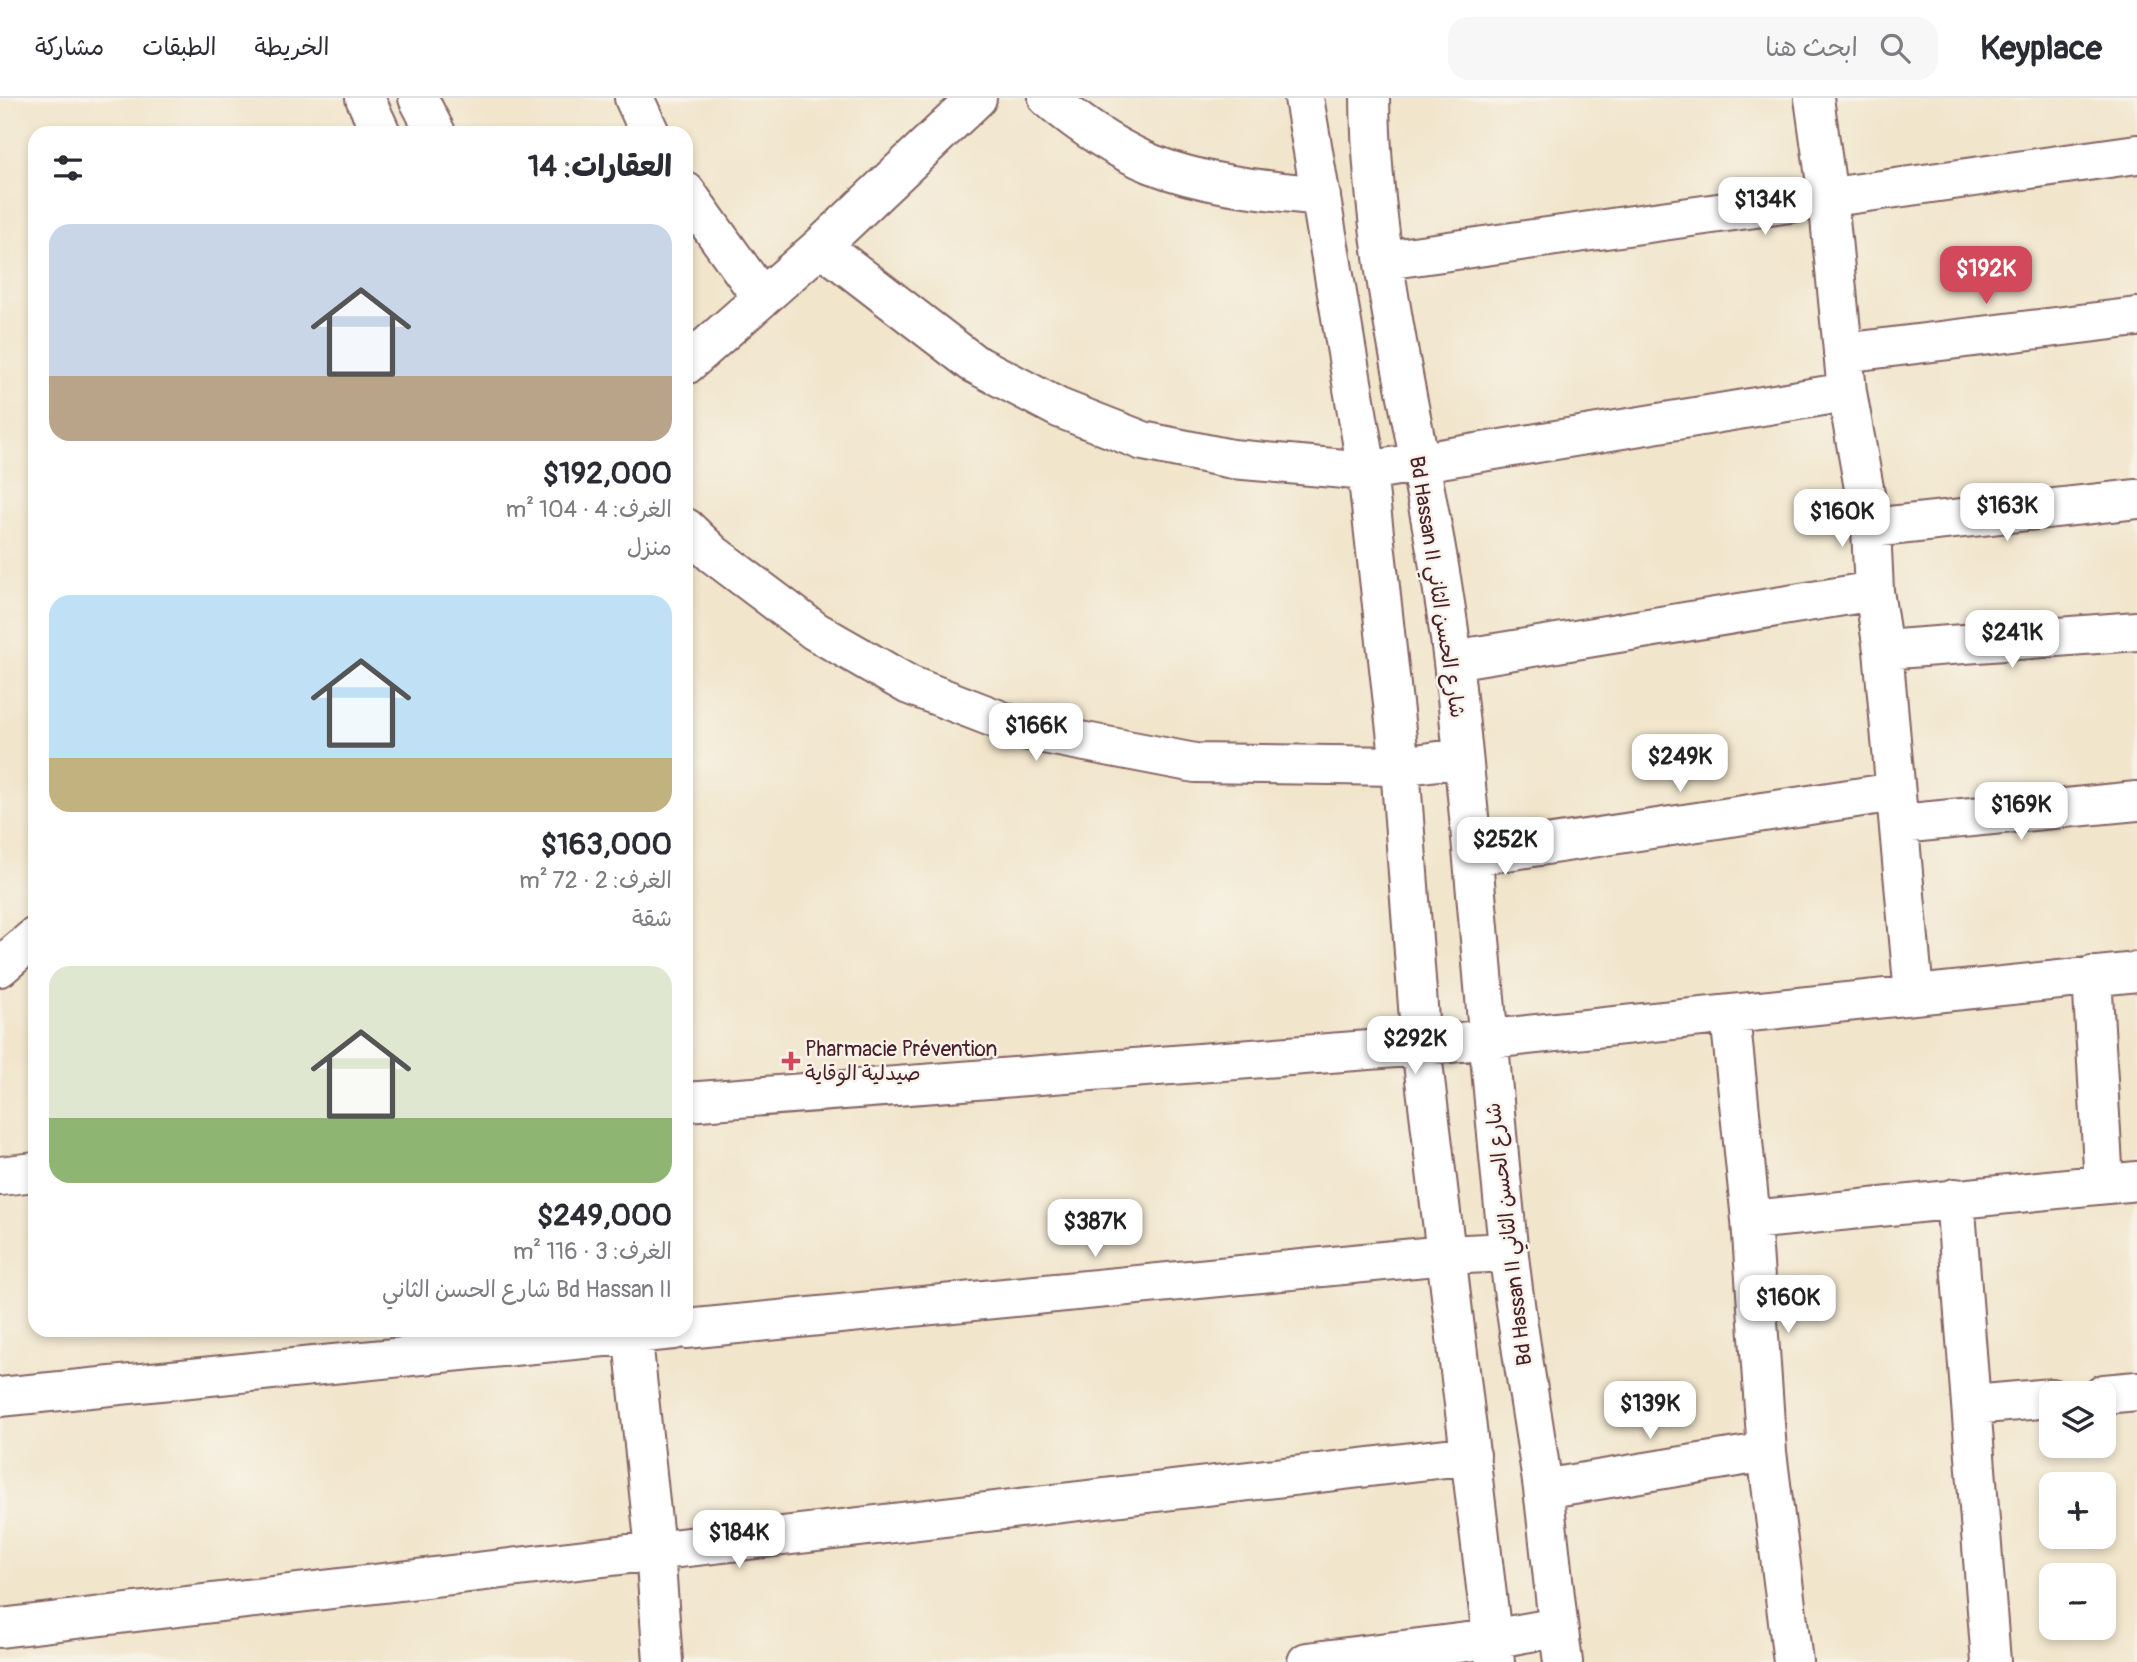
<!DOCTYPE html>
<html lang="ar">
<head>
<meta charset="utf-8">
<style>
  :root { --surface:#fff; --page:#f7f7f7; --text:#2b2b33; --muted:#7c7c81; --line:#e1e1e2; --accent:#d1495b }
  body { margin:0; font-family:Pangolin,"Playpen Sans Arabic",sans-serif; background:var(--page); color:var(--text); direction:rtl; height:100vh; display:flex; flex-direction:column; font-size:26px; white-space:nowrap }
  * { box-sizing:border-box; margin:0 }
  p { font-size:23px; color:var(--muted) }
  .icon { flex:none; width:38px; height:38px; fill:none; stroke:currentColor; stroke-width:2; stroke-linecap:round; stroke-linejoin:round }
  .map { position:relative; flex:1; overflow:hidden; direction:ltr }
  .drawer { position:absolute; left:28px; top:28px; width:665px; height:1211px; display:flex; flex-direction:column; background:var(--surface); border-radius:21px; box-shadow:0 4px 10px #0003; direction:rtl }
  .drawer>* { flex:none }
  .fabs { position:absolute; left:2039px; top:1283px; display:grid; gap:14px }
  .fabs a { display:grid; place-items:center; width:77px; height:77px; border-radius:14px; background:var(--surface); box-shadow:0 4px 10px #0003; font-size:35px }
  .price { position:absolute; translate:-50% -60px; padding:0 16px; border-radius:14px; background:#fff; color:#222; font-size:23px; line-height:46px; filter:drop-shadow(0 2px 4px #0008) }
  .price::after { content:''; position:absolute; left:50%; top:42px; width:21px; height:16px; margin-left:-10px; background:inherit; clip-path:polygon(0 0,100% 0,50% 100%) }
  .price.on { background:var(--accent); color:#fff }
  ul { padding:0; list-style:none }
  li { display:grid; align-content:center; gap:14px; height:371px; padding:0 21px }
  li span { display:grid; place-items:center; height:217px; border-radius:21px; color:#555 }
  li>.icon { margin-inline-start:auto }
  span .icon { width:126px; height:126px; fill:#fffc; stroke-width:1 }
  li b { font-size:30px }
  h2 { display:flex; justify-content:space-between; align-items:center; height:84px; padding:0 21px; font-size:30px }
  header { display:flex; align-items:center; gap:42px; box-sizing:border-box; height:98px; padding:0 35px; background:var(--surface); border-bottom:2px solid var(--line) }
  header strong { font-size:33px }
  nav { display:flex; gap:38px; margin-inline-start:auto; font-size:24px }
  .search { width:490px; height:63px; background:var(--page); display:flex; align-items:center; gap:18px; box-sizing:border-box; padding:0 24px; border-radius:21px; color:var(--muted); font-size:26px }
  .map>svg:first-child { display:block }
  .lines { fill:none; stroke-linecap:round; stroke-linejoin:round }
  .minor-casing { stroke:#846463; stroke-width:42 }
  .minor { stroke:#fff; stroke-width:38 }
  .poi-dot { fill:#d1495b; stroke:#f7f3e8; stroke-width:2.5 }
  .labels { text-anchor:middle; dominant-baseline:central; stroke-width:5; stroke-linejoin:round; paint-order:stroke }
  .street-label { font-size:21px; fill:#4a1f2b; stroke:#f7f3e8 }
  .poi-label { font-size:21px; fill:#4a1f2b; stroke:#f7f3e8; text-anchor:start }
</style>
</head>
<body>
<header>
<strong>Keyplace</strong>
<div class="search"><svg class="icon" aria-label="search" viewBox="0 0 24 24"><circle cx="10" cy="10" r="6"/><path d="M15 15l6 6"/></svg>ابحث هنا</div>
<nav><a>الخريطة</a><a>الطبقات</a><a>مشاركة</a></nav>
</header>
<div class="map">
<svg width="2137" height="1564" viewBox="0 0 2137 1564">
  <rect width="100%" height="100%" fill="#f7f3e8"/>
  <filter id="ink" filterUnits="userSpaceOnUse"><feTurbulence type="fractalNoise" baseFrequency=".0143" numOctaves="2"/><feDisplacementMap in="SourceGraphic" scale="14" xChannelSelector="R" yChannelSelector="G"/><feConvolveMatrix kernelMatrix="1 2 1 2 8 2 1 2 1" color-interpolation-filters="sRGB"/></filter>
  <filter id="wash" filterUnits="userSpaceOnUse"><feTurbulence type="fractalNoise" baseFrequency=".00686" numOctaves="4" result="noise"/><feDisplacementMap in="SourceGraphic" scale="28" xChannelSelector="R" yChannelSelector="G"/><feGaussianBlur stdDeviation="1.57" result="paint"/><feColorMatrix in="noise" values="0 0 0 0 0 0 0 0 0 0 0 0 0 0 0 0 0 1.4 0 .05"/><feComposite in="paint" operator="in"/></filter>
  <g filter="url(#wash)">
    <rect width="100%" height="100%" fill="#f1e5cb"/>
  </g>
  <g filter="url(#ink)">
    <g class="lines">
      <defs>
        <path id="minor" d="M365 0 381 35
          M418 0 436 35
          M634 0 650 35
          M1048 0C1079 26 1115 51 1152 66 1205 87 1265 92 1321 98
          M1304 0 1367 373 1400 668 1421 948 1495 1564
          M1370 0C1372 190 1431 376 1453 564 1476 758 1487 953 1508 1148 1516 1229 1532 1310 1543 1391 1550 1448 1555 1506 1563 1564
          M1814 0 1828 100 1847 294 1871 430 1874 493 1883 552 1914 897
          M686 94 762 200
          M821 148 973 265 1059 310 1143 343 1232 361 1367 373 1847 294
          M1385 162 2137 56
          M1843 255 2137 219
          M686 267 821 148 977 0
          M686 430 713 456 815 533 909 587 1028 633 1195 665 1400 668 1461 660
          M1871 430 2137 401
          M1883 552 2137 533
          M1453 562 1874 493
          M1900 726 2137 703
          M1474 758 1895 694
          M0 869 35 839
          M2092 878 2104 1086
          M1730 917 1751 1122 1767 1354 1793 1564
          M686 1004 1421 948 2137 874
          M0 1078 35 1074
          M1955 1100 1991 1564
          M1751 1122 2137 1083
          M686 1231 1445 1157 1508 1154
          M632 1232 655 1452 663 1564
          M2104 1296 2137 1293
          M0 1299 674 1232
          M1973 1307 2051 1300
          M1543 1391 1767 1354
          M0 1530 1471 1357
          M1307 1564 1491 1541 1558 1529"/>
      </defs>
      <use href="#minor" class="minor-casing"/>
      <use href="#minor" class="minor"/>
    </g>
  </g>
  <path class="poi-dot" d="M787.5 952.5h7v7h7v7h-7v7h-7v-7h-7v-7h7z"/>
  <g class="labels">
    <g class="street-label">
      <text transform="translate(1437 489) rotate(81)">Bd Hassan II شارع الحسن الثاني</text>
      <text transform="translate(1509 1136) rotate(-97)">Bd Hassan II شارع الحسن الثاني</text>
    </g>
    <g class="poi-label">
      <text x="805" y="951">Pharmacie Prévention<tspan x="805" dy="24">صيدلية الوقاية</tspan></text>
    </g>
  </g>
</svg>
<div class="fabs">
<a><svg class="icon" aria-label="layers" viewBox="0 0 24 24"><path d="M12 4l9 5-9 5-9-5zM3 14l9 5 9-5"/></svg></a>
<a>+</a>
<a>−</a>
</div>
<b class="price" style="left:1765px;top:139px">$134K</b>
<b class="price on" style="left:1986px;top:208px">$192K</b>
<b class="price" style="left:2007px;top:445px">$163K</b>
<b class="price" style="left:1842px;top:451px">$160K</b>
<b class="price" style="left:2012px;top:572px">$241K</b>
<b class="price" style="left:1036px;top:665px">$166K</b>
<b class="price" style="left:1680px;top:696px">$249K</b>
<b class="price" style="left:2021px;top:744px">$169K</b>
<b class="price" style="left:1505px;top:779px">$252K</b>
<b class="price" style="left:1415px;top:978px">$292K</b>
<b class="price" style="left:1095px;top:1161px">$387K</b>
<b class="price" style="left:1788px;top:1237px">$160K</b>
<b class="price" style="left:1650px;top:1343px">$139K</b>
<b class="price" style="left:739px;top:1472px">$184K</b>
<section class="drawer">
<h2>العقارات: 14<svg class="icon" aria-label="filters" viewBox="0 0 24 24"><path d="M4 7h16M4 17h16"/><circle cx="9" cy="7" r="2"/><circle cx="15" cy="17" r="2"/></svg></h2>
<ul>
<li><span style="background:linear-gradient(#c9d6e8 70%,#b9a48a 0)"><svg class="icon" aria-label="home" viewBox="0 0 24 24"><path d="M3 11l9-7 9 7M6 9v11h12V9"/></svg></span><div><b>$192,000</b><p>الغرف: 4 · 104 m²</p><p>منزل</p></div></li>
<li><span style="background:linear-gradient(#bfe0f5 75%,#c2b280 0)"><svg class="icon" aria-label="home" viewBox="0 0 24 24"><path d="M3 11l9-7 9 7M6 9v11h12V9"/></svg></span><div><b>$163,000</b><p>الغرف: 2 · 72 m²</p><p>شقة</p></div></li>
<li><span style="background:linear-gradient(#dfe7d0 70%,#8fb573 0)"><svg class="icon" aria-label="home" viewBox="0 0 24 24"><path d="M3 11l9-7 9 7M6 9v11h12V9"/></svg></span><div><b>$249,000</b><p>الغرف: 3 · 116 m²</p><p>Bd Hassan II شارع الحسن الثاني</p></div></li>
</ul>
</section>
</div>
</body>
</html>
